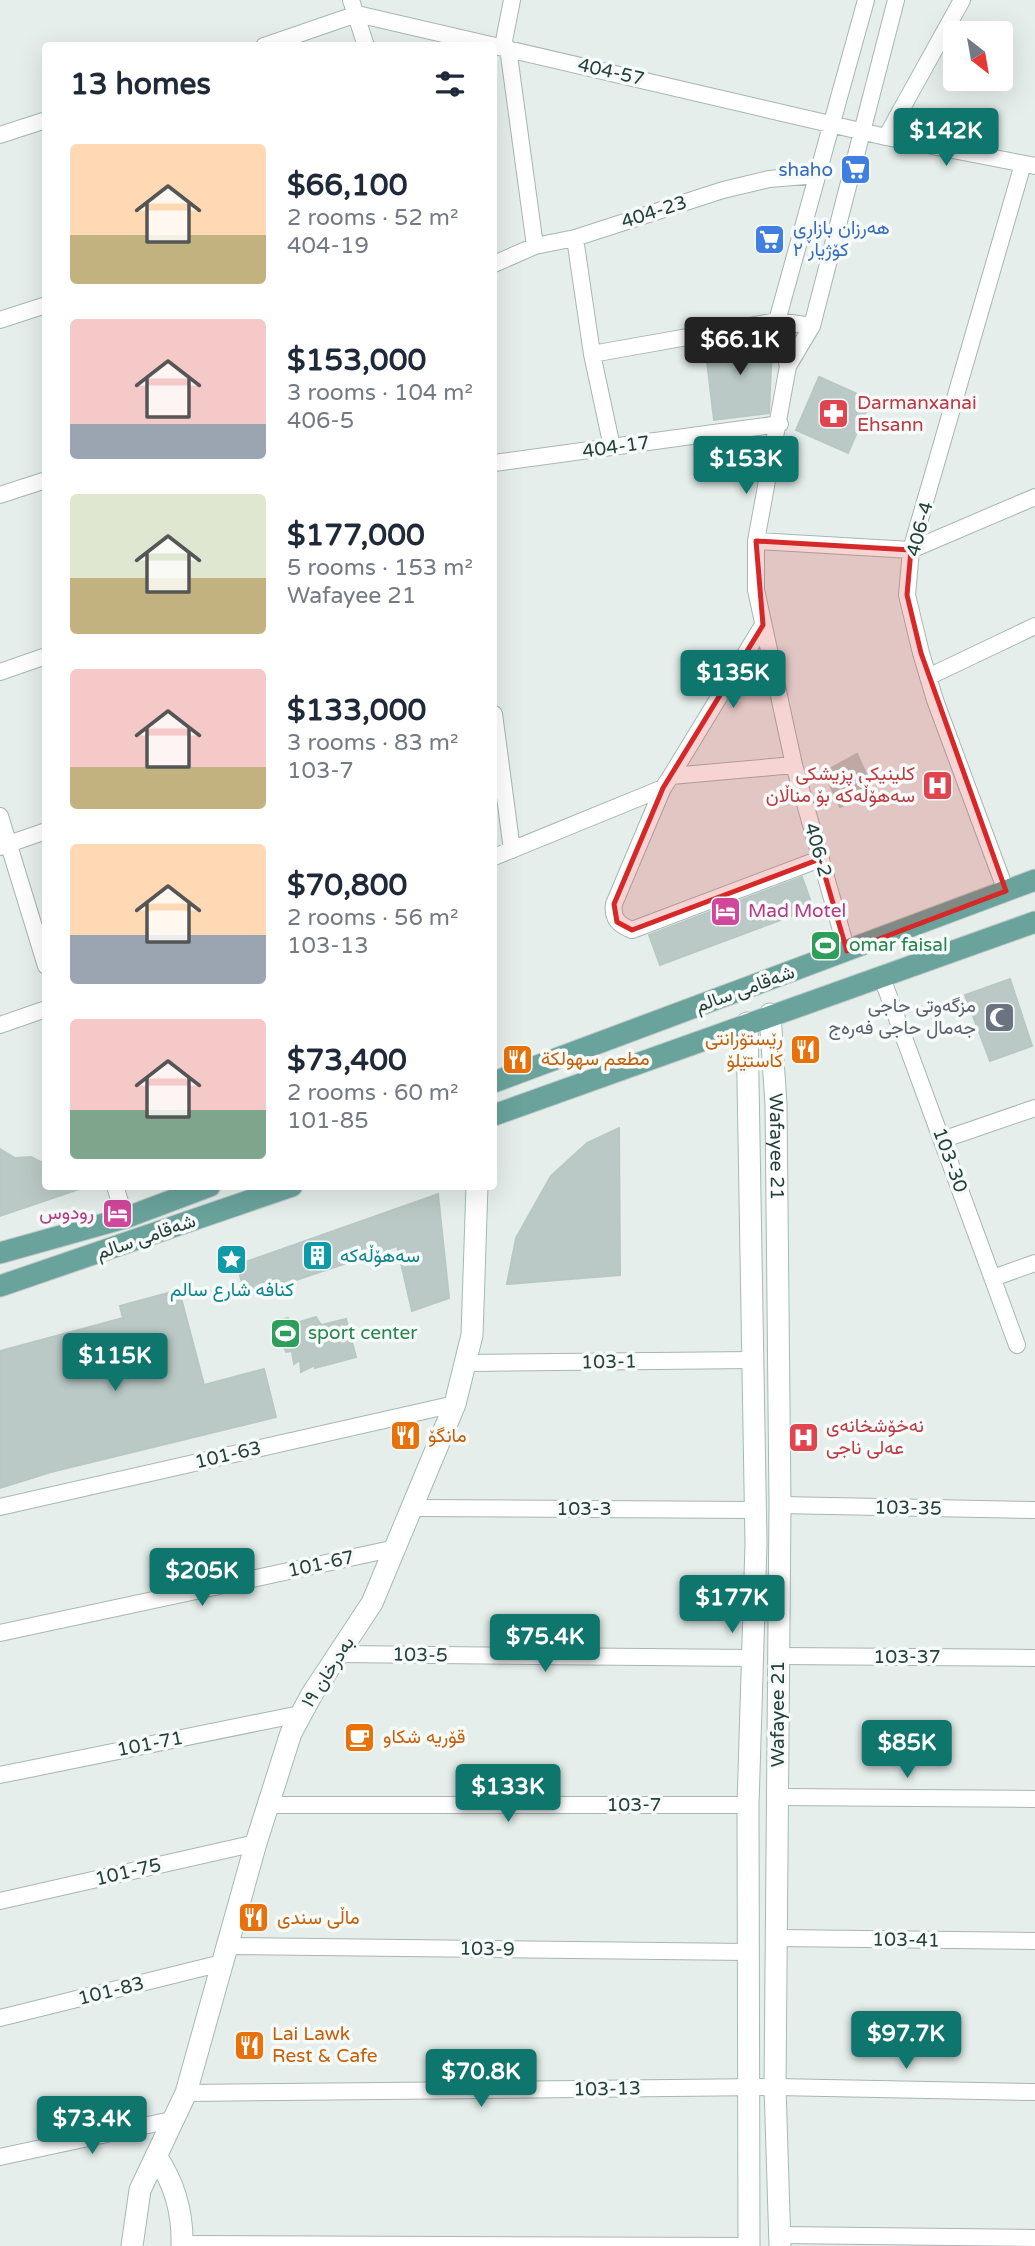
<!DOCTYPE html>
<html lang="en">
<head>
<meta charset="utf-8">
<style>
  :root { --surface:#fff; --page:#f6f6f7; --text:#1f2937; --muted:#747a83; --accent:#0f766e }
  body { margin:0; font-family:"Varela Round",Vazirmatn,sans-serif; background:var(--page); color:var(--text); height:100vh; display:flex; flex-direction:column; font-size:26px; white-space:nowrap }
  * { box-sizing:border-box; margin:0 }
  p { font-size:23px; color:var(--muted) }
  .icon { flex:none; width:38px; height:38px; fill:none; stroke:currentColor; stroke-width:2; stroke-linecap:round; stroke-linejoin:round }
  .map { position:relative; flex:1; overflow:hidden }
  .details { position:absolute; left:42px; top:42px; width:455px; height:1148px; display:flex; flex-direction:column; background:var(--surface); border-radius:7px; box-shadow:0 7px 28px #0002 }
  .details>* { flex:none }
  .needle { width:46px; rotate:149deg }
  .controls { position:absolute; left:943px; top:21px; display:grid; gap:14px }
  .controls a { display:grid; place-items:center; width:70px; height:70px; border-radius:7px; background:var(--surface); box-shadow:0 7px 28px #0002; font-size:35px }
  .price { position:absolute; translate:-50% -60px; padding:0 16px; border-radius:7px; background:var(--accent); color:#fff; font-size:23px; line-height:46px; filter:drop-shadow(0 2px 4px #0008) }
  .price::after { content:''; position:absolute; left:50%; top:42px; width:21px; height:16px; margin-left:-10px; background:inherit; clip-path:polygon(0 0,100% 0,50% 100%) }
  .price.current { background:#222; color:#fff }
  ul { padding:0; list-style:none }
  li { display:flex; align-items:center; gap:21px; height:175px; padding:0 28px }
  li span { display:grid; place-items:center; flex:none; width:196px; height:140px; border-radius:7px; color:#555 }
  li>.icon { margin-inline-start:auto }
  span .icon { width:84px; height:84px; fill:#fffc; stroke-width:1 }
  li b { font-size:30px }
  h2 { display:flex; justify-content:space-between; align-items:center; height:84px; padding:0 28px; font-size:30px }
  .map>svg:first-child { display:block }
  .building { fill:#bac9c5; stroke:#b7c8c3; stroke-width:2 }
  .lines { fill:none; stroke-linecap:round; stroke-linejoin:round }
  .street-casing { stroke:#a7b6b3; stroke-width:18 }
  .secondary-casing { stroke:#a3bab5; stroke-width:23 }
  .primary-casing { stroke:#c2cac8; stroke-width:23 }
  .street { stroke:#fff; stroke-width:16 }
  .secondary { stroke:#fff; stroke-width:21 }
  .primary { stroke:#6aa39c; stroke-width:21 }
  .marked { fill:#d62828; fill-opacity:0.2; stroke:#d62828; stroke-width:5; stroke-linejoin:round }
  .labels { text-anchor:middle; dominant-baseline:central; stroke-width:7; stroke-linejoin:round; paint-order:stroke }
  .street-label { font-size:19px; fill:#24403c; stroke:#f6faf9 }
  .shop-label { font-size:19px; fill:#366cbe; stroke:#f6faf9; text-anchor:end }
  .health-label { font-size:19px; fill:#be3a42; stroke:#f6faf9; text-anchor:start }
  .hotel-label { font-size:19px; fill:#b23c85; stroke:#f6faf9; text-anchor:start }
  .leisure-label { font-size:19px; fill:#27864d; stroke:#f6faf9; text-anchor:start }
  .worship-label { font-size:19px; fill:#5b616d; stroke:#f6faf9; text-anchor:end }
  .food-label { font-size:19px; fill:#c56008; stroke:#f6faf9; text-anchor:start }
  .culture-label { font-size:19px; fill:#0d838f; stroke:#f6faf9; text-anchor:start }
</style>
</head>
<body>
<div class="map">
<svg width="1035" height="2246" viewBox="0 0 1035 2246">
  <rect width="100%" height="100%" fill="#e5eeeb"/>
  <path class="building" d="M770 335 772 346 769 413 714 420 705 345Z
    M819 377 871 400 848 453 796 430Z
    M857 754 873 789 840 807 824 772Z
    M802 877 813 908 660 965 649 935Z
    M1010 979 1032 1046 990 1061 965 995Z
    M619 1128 620 1275 507 1284 516 1238 551 1176 587 1143Z
    M0 1149 15 1158 31 1157 41 1162 46 1169V1186H78L79 1189 0 1216Z
    M438 1194 449 1298 412 1311 397 1246 246 1297 237 1265Z
    M179 1290 204 1385 264 1369 276 1417 51 1472 0 1488V1351L123 1318 120 1306Z
    M316 1317 321 1325 346 1319 356 1357 315 1368V1365L301 1372 300 1360 294 1364 292 1351 286 1352 276 1330V1321L288 1318 290 1325Z"/>
  <g class="lines">
    <defs>
      <path id="street" d="M351 0 366 46
        M357 14 886 137 1035 166
        M264 46 357 14
        M503 46 512 0
        M508 48 535 246
        M0 135 46 120
        M886 137 962 0
        M575 238 592 354 612 447
        M494 264 535 246 575 238 723 190 769 179 818 175
        M0 320 46 305
        M592 354 777 321 812 326
        M788 366 812 326 896 0
        M494 463 780 424
        M0 495 46 480
        M756 541 911 550 1035 497
        M0 672 46 656
        M928 677 1035 626
        M494 714 512 850
        M794 765 671 776 663 788 614 904C612 919 619 925 632 930L820 859
        M671 776 763 625
        M0 816 46 966
        M0 847 46 831
        M494 857 663 788
        M1006 891 935 700 921 653 907 595 911 550 1023 164
        M847 951 794 765 756 590V541L788 366 777 321 866 0
        M881 975 1017 1345
        M0 1025 46 1009
        M942 1140 1035 1108
        M115 1186 125 1218
        M993 1278 1035 1263
        M467 1363 752 1360
        M780 1505 1035 1510
        M0 1507 455 1404
        M413 1508 755 1510
        M0 1633 396 1548
        M339 1654 752 1658
        M779 1656 1035 1658
        M0 1775 300 1714
        M778 1797 1035 1799
        M267 1805H748
        M0 1901 256 1843
        M777 1938 1035 1941
        M226 1946 748 1952
        M0 2018 222 1963
        M186 2093 775 2087 1035 2092
        M0 2157 176 2119
        M780 2235 1035 2238
        M183 2244 749 2246"/>
      <g id="secondary">
        <path id="s1" d="M770 1014 776 1104 780 1505 775 2087 780 2246"/>
        <path d="M747 1023 756 1544 748 1805 749 2246"/>
        <path d="M156 2156C175 2184 183 2212 182 2246"/>
        <path d="M132 2246 140 2190 186 2093 256 1843 291 1733 312 1694 372 1603 455 1404 472 1335 477 1186"/>
      </g>
      <path id="primary" d="M494 1082 1035 880
        M494 1115 1035 922
        M0 1253 125 1218 210 1186
        M0 1286 292 1186"/>
    </defs>
    <use href="#street" class="street-casing"/>
    <use href="#secondary" class="secondary-casing"/>
    <use href="#primary" class="primary-casing"/>
    <use href="#street" class="street"/>
    <use href="#secondary" class="secondary"/>
    <use href="#primary" class="primary"/>
  </g>
  <path class="marked" d="M756 541 911 550 907 595 921 653 1006 891 847 951 820 859 632 930 617 922 614 904 663 788 763 625Z"/>
  <defs>
    <symbol id="supermarket-square" viewBox="-11 -11 22 22"><rect x="-9" y="-9" width="18" height="18" rx="4" fill="#3f7fe0" stroke="#f6faf9"/><path d="M-6-5.5h2.5l.6 2H6L4.5 2H-2.5L-4.4-4H-6ZM-1.5 3.2a1.3 1.3 0 1 0 .1 0ZM3 3.2a1.3 1.3 0 1 0 .1 0Z" fill="#fff"/></symbol>
    <symbol id="pharmacy-square" viewBox="-11 -11 22 22"><rect x="-9" y="-9" width="18" height="18" rx="4" fill="#e0444e" stroke="#f6faf9"/><path d="M-2-6h4v4h4v4h-4v4h-4v-4h-4v-4h4Z" fill="#fff"/></symbol>
    <symbol id="hospital-square" viewBox="-11 -11 22 22"><rect x="-9" y="-9" width="18" height="18" rx="4" fill="#e0444e" stroke="#f6faf9"/><path d="M-5-5h3v3.5h4V-5h3V5h-3V1.5h-4V5h-3Z" fill="#fff"/></symbol>
    <symbol id="hotel-square" viewBox="-11 -11 22 22"><rect x="-9" y="-9" width="18" height="18" rx="4" fill="#d1479c" stroke="#f6faf9"/><path d="M-6-4.5h1.5V1H6V5H4.5V3h-9V5H-6ZM-4 0a1.8 1.8 0 1 1 3.6 0ZM.5 0V-2.5h3Q6-2.5 6 0Z" fill="#fff"/></symbol>
    <symbol id="stadium-square" viewBox="-11 -11 22 22"><rect x="-9" y="-9" width="18" height="18" rx="4" fill="#2e9e5b" stroke="#f6faf9"/><path d="M0-5a6.5 5 0 1 0 0 10a6.5 5 0 1 0 0-10ZM-3.5-1.8h7v3.6h-7Z" fill="#fff"/></symbol>
    <symbol id="mosque-square" viewBox="-11 -11 22 22"><rect x="-9" y="-9" width="18" height="18" rx="4" fill="#6b7280" stroke="#f6faf9"/><path d="M3.5-4.9A6 6 0 1 0 3.5 4.9A5 5 0 1 1 3.5-4.9Z" fill="#fff"/></symbol>
    <symbol id="restaurant-square" viewBox="-11 -11 22 22"><rect x="-9" y="-9" width="18" height="18" rx="4" fill="#e8710a" stroke="#f6faf9"/><path d="M-5-6h1v4h1v-4h1v4h1v-4h1v5L-1.5 .5V6h-2V.5L-5-1ZM5-6V6H3V1.5H1.5Q1.5-4 5-6Z" fill="#fff"/></symbol>
    <symbol id="building-square" viewBox="-11 -11 22 22"><rect x="-9" y="-9" width="18" height="18" rx="4" fill="#0f9aa8" stroke="#f6faf9"/><path d="M-4-6H4V6H1V3H-1V6H-4ZM-2.5-4.3h1.7v1.8h-1.7ZM.8-4.3h1.7v1.8H.8ZM-2.5-1h1.7V.8h-1.7ZM.8-1h1.7V.8H.8Z" fill="#fff"/></symbol>
    <symbol id="sight-square" viewBox="-11 -11 22 22"><rect x="-9" y="-9" width="18" height="18" rx="4" fill="#0f9aa8" stroke="#f6faf9"/><path d="M0-6L1.8-2.2L6-1.7L2.9 1.2L3.7 5.4L0 3.3L-3.7 5.4L-2.9 1.2L-6-1.7L-1.8-2.2Z" fill="#fff"/></symbol>
    <symbol id="cafe-square" viewBox="-11 -11 22 22"><rect x="-9" y="-9" width="18" height="18" rx="4" fill="#e8710a" stroke="#f6faf9"/><path d="M-5.5-4.5H6V0H3Q3 3.5 0 3.5H-2.5Q-5.5 3.5-5.5 0ZM3-3.2v2h1.7v-2ZM-6 4.5H4V6H-6Z" fill="#fff"/></symbol>
  </defs>
  <g fill-rule="evenodd">
    <use href="#supermarket-square" x="838" y="152" width="35" height="35"/>
    <use href="#supermarket-square" x="752" y="222" width="35" height="35"/>
    <use href="#pharmacy-square" x="816" y="396" width="35" height="35"/>
    <use href="#hospital-square" x="920" y="768" width="35" height="35"/>
    <use href="#hotel-square" x="708" y="894" width="35" height="35"/>
    <use href="#stadium-square" x="808" y="928" width="35" height="35"/>
    <use href="#mosque-square" x="982" y="1000" width="35" height="35"/>
    <use href="#restaurant-square" x="788" y="1032" width="35" height="35"/>
    <use href="#restaurant-square" x="500" y="1042" width="35" height="35"/>
    <use href="#hotel-square" x="100" y="1196" width="35" height="35"/>
    <use href="#building-square" x="300" y="1238" width="35" height="35"/>
    <use href="#sight-square" x="214" y="1242" width="35" height="35"/>
    <use href="#stadium-square" x="268" y="1316" width="35" height="35"/>
    <use href="#restaurant-square" x="388" y="1418" width="35" height="35"/>
    <use href="#hospital-square" x="786" y="1420" width="35" height="35"/>
    <use href="#cafe-square" x="342" y="1720" width="35" height="35"/>
    <use href="#restaurant-square" x="236" y="1900" width="35" height="35"/>
    <use href="#restaurant-square" x="232" y="2028" width="35" height="35"/>
  </g>
  <g class="labels">
    <g class="street-label">
      <text transform="translate(611 72) rotate(13)">404-57</text>
      <text transform="translate(654 212) rotate(-18)">404-23</text>
      <text transform="translate(616 447) rotate(-8)">404-17</text>
      <text transform="translate(920 529) rotate(-75)">406-4</text>
      <text transform="translate(818 850) rotate(74)">406-2</text>
      <text transform="translate(745 989) rotate(-20)">شەقامی سالم</text>
      <text stroke="none"><textPath href="#s1" startOffset="133">Wafayee 21</textPath></text>
      <text transform="translate(950 1160) rotate(70)">103-30</text>
      <text transform="translate(146 1237) rotate(-19)">شەقامی سالم</text>
      <text transform="translate(609 1362) rotate(-1)">103-1</text>
      <text transform="translate(228 1455) rotate(-13)">101-63</text>
      <text transform="translate(908 1508) rotate(1)">103-35</text>
      <text x="584" y="1509">103-3</text>
      <text transform="translate(321 1564) rotate(-12)">101-67</text>
      <text transform="translate(420 1655) rotate(1)">103-5</text>
      <text x="907" y="1657">103-37</text>
      <text transform="translate(328 1672) rotate(-57)">بەدرخان ١٩</text>
      <text transform="translate(778 1714) rotate(-90)">Wafayee 21</text>
      <text transform="translate(150 1744) rotate(-11)">101-71</text>
      <text x="634" y="1805">103-7</text>
      <text transform="translate(128 1872) rotate(-13)">101-75</text>
      <text transform="translate(906 1940) rotate(1)">103-41</text>
      <text transform="translate(487 1949) rotate(1)">103-9</text>
      <text transform="translate(111 1991) rotate(-14)">101-83</text>
      <text transform="translate(607 2089) rotate(-1)">103-13</text>
    </g>
    <g class="shop-label">
      <text x="833" y="170">shaho</text>
      <text x="793" y="228" text-anchor="start">هەرزان بازاڕی<tspan x="793" dy="22">کۆژیار ٢</tspan></text>
    </g>
    <g class="health-label">
      <text x="857" y="403">Darmanxanai<tspan x="857" dy="22">Ehsann</tspan></text>
      <text x="915" y="774" text-anchor="end">کلینیکی پزیشکی<tspan x="915" dy="22">سەهۆڵەکە بۆ مناڵان</tspan></text>
      <text x="826" y="1426">نەخۆشخانەی<tspan x="826" dy="22">عەلی ناجی</tspan></text>
    </g>
    <g class="hotel-label">
      <text x="748" y="911">Mad Motel</text>
      <text x="94" y="1213" text-anchor="end">رودوس</text>
    </g>
    <g class="leisure-label">
      <text x="849" y="945">omar faisal</text>
      <text x="308" y="1333">sport center</text>
    </g>
    <g class="worship-label">
      <text x="976" y="1006">مزگه‌وتی حاجی<tspan x="976" dy="22">جەمال حاجی فەرەج</tspan></text>
    </g>
    <g class="food-label">
      <text x="783" y="1039" text-anchor="end">ڕێستۆرانتی<tspan x="783" dy="22">کاستێلۆ</tspan></text>
      <text x="541" y="1059">مطعم سهولكة</text>
      <text x="428" y="1436">مانگۆ</text>
      <text x="383" y="1737">قۆریە شکاو</text>
      <text x="277" y="1918">ماڵی سندی</text>
      <text x="272" y="2034">Lai Lawk<tspan x="272" dy="22">Rest &amp; Cafe</tspan></text>
    </g>
    <g class="culture-label">
      <text x="340" y="1256">سەهۆڵەکە</text>
      <text x="232" y="1290" text-anchor="middle">كنافه شارع سالم</text>
    </g>
  </g>
</svg>
<div class="controls">
<a><svg class="needle" viewBox="-14 -14 28 28"><path d="M0-13l5 13h-10z" fill="#e53935"/><path d="M0 13l5-13h-10z" fill="#747a83"/></svg></a>
</div>
<b class="price" style="left:946px;top:168px">$142K</b>
<b class="price current" style="left:740px;top:377px">$66.1K</b>
<b class="price" style="left:746px;top:496px">$153K</b>
<b class="price" style="left:733px;top:710px">$135K</b>
<b class="price" style="left:115px;top:1393px">$115K</b>
<b class="price" style="left:202px;top:1608px">$205K</b>
<b class="price" style="left:732px;top:1635px">$177K</b>
<b class="price" style="left:545px;top:1674px">$75.4K</b>
<b class="price" style="left:907px;top:1780px">$85K</b>
<b class="price" style="left:508px;top:1824px">$133K</b>
<b class="price" style="left:906px;top:2071px">$97.7K</b>
<b class="price" style="left:481px;top:2109px">$70.8K</b>
<b class="price" style="left:92px;top:2156px">$73.4K</b>
<section class="details">
<h2>13 homes<svg class="icon" aria-label="filters" viewBox="0 0 24 24"><path d="M4 7h16M4 17h16"/><circle cx="9" cy="7" r="2"/><circle cx="15" cy="17" r="2"/></svg></h2>
<ul>
<li><span style="background:linear-gradient(#ffd9b3 65%,#c2b280 0)"><svg class="icon" aria-label="home" viewBox="0 0 24 24"><path d="M3 11l9-7 9 7M6 9v11h12V9"/></svg></span><div><b>$66,100</b><p>2 rooms · 52 m²</p><p>404-19</p></div></li>
<li><span style="background:linear-gradient(#f6c9c9 75%,#9aa5b1 0)"><svg class="icon" aria-label="home" viewBox="0 0 24 24"><path d="M3 11l9-7 9 7M6 9v11h12V9"/></svg></span><div><b>$153,000</b><p>3 rooms · 104 m²</p><p>406-5</p></div></li>
<li><span style="background:linear-gradient(#dfe7d0 60%,#c2b280 0)"><svg class="icon" aria-label="home" viewBox="0 0 24 24"><path d="M3 11l9-7 9 7M6 9v11h12V9"/></svg></span><div><b>$177,000</b><p>5 rooms · 153 m²</p><p>Wafayee 21</p></div></li>
<li><span style="background:linear-gradient(#f6c9c9 70%,#c2b280 0)"><svg class="icon" aria-label="home" viewBox="0 0 24 24"><path d="M3 11l9-7 9 7M6 9v11h12V9"/></svg></span><div><b>$133,000</b><p>3 rooms · 83 m²</p><p>103-7</p></div></li>
<li><span style="background:linear-gradient(#ffd9b3 65%,#9aa5b1 0)"><svg class="icon" aria-label="home" viewBox="0 0 24 24"><path d="M3 11l9-7 9 7M6 9v11h12V9"/></svg></span><div><b>$70,800</b><p>2 rooms · 56 m²</p><p>103-13</p></div></li>
<li><span style="background:linear-gradient(#f6c9c9 65%,#7fa58c 0)"><svg class="icon" aria-label="home" viewBox="0 0 24 24"><path d="M3 11l9-7 9 7M6 9v11h12V9"/></svg></span><div><b>$73,400</b><p>2 rooms · 60 m²</p><p>101-85</p></div></li>
</ul>
</section>
</div>
</body>
</html>
